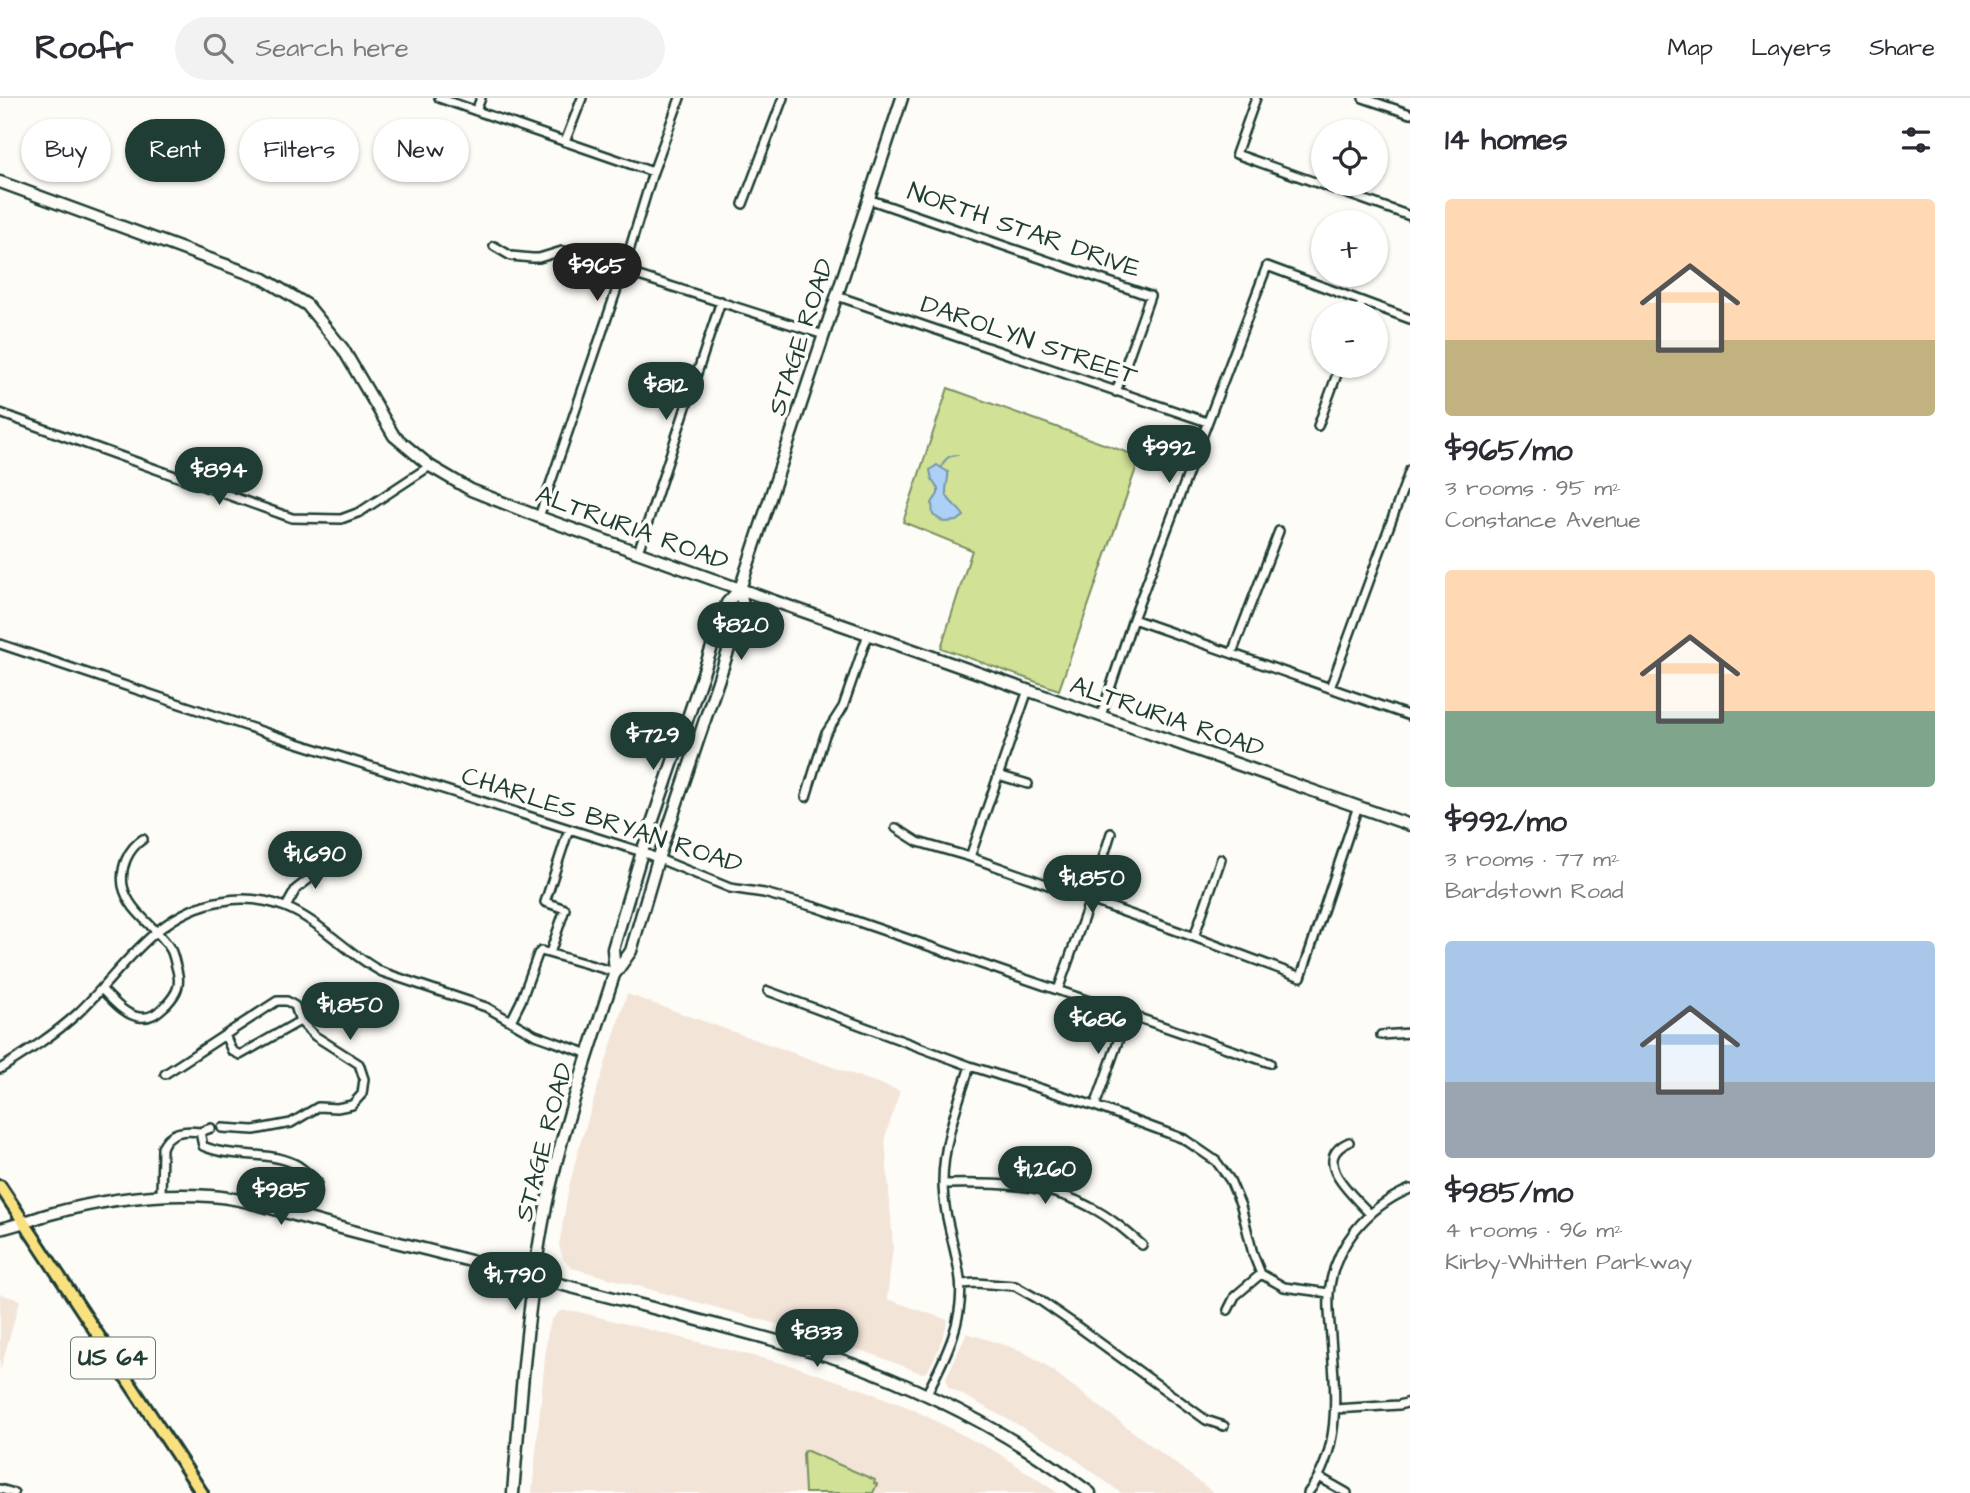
<!DOCTYPE html>
<html lang="en">
<head>
<meta charset="utf-8">
<style>
  :root { --surface:#fff; --page:#f2f2f3; --text:#2b2b33; --muted:#7c7c81; --line:#e1e1e2; --accent:#1f3d34 }
  body { margin:0; font-family:"Architects Daughter",sans-serif; background:var(--page); color:var(--text); height:100vh; display:flex; flex-direction:column; font-size:26px; white-space:nowrap }
  * { box-sizing:border-box; margin:0 }
  p { font-size:23px; color:var(--muted) }
  .icon { flex:none; width:38px; height:38px; fill:none; stroke:currentColor; stroke-width:2; stroke-linecap:round; stroke-linejoin:round }
  .map { position:relative; flex:1; overflow:hidden }
  .side { display:flex; flex-direction:column; background:var(--surface); width:560px }
  .side>* { flex:none }
  .hud { position:absolute; left:21px; top:21px; width:665px; height:63px; display:flex; gap:14px }
  .buttons { position:absolute; left:1311px; top:21px; display:grid; gap:14px }
  .buttons a { display:grid; place-items:center; width:77px; height:77px; border-radius:50%; background:var(--surface); box-shadow:0 2px 5px #0004; font-size:35px }
  .price { position:absolute; translate:-50% -60px; padding:0 16px; border-radius:24px; background:var(--accent); color:#fff; font-size:23px; line-height:46px; filter:drop-shadow(0 2px 4px #0008) }
  .price::after { content:''; position:absolute; left:50%; top:42px; width:21px; height:16px; margin-left:-10px; background:inherit; clip-path:polygon(0 0,100% 0,50% 100%) }
  .price.active { background:#222; color:#fff }
  ul { padding:0; list-style:none }
  li { display:grid; align-content:center; gap:14px; height:371px; padding:0 35px }
  li span { display:grid; place-items:center; height:217px; border-radius:7px; color:#555 }
  li>.icon { margin-inline-start:auto }
  span .icon { width:126px; height:126px; fill:#fffc; stroke-width:1 }
  li b { font-size:30px }
  h2 { display:flex; justify-content:space-between; align-items:center; height:84px; padding:0 35px; font-size:30px }
  .tag { padding:0 24px; border-radius:32px; background:var(--surface); box-shadow:0 2px 5px #0004; font-size:24px; line-height:63px }
  .tag.active { background:var(--accent); color:#fff }
  header { display:flex; align-items:center; gap:42px; box-sizing:border-box; height:98px; padding:0 35px; background:var(--surface); border-bottom:2px solid var(--line) }
  header strong { font-size:33px }
  nav { display:flex; gap:38px; margin-inline-start:auto; font-size:24px }
  .search { width:490px; height:63px; background:var(--page); display:flex; align-items:center; gap:18px; box-sizing:border-box; padding:0 24px; border-radius:38px; color:var(--muted); font-size:26px }
  main { display:flex; flex:1; min-height:0 }
  .map>svg:first-child { display:block }
  .built { fill:#f3e4d8 }
  .green { fill:#d1e195; stroke:#788f64; stroke-width:2 }
  .water { fill:#add1f6; stroke:#7496a8; stroke-width:2 }
  .lines { fill:none; stroke-linecap:round; stroke-linejoin:round }
  .stream { stroke:#7496a8; stroke-width:2 }
  .street-casing { stroke:#1f3d34; stroke-width:12 }
  .secondary-casing { stroke:#1f3d34; stroke-width:15 }
  .primary-casing { stroke:#1f3d34; stroke-width:16 }
  .street { stroke:#fdfcf7; stroke-width:7 }
  .secondary { stroke:#fdfcf7; stroke-width:10 }
  .primary { stroke:#fae180; stroke-width:10 }
  .labels { text-anchor:middle; dominant-baseline:central; stroke-width:7; stroke-linejoin:round; paint-order:stroke }
  .shield { fill:#fdfcf7; stroke:#62766e; stroke-width:2 }
  .shield-label { font-size:24px; font-weight:bold; fill:#1f3d34 }
  .street-label { font-size:26px; fill:#1f3d34; stroke:#fdfcf7 }
</style>
</head>
<body>
<header>
<strong>Roofr</strong>
<div class="search"><svg class="icon" aria-label="search" viewBox="0 0 24 24"><circle cx="10" cy="10" r="6"/><path d="M15 15l6 6"/></svg>Search here</div>
<nav><a>Map</a><a>Layers</a><a>Share</a></nav>
</header>
<main>
<div class="map">
<svg width="1410" height="1395" viewBox="0 0 1410 1395">
  <rect width="100%" height="100%" fill="#fdfcf7"/>
  <filter id="ink" filterUnits="userSpaceOnUse"><feTurbulence type="fractalNoise" baseFrequency=".0143" numOctaves="2"/><feDisplacementMap in="SourceGraphic" scale="14" xChannelSelector="R" yChannelSelector="G"/><feConvolveMatrix kernelMatrix="1 2 1 2 8 2 1 2 1" color-interpolation-filters="sRGB"/></filter>
  <g filter="url(#ink)">
    <path class="built" d="M627 896 900 993 885 1039 893 1149 887 1201 948 1222 938 1253 927 1274 921 1275 869 1255 802 1233 572 1170 563 1161 559 1147 569 1089 578 1053Z
      M0 1196 20 1202 0 1273Z
      M560 1213H575L797 1269 864 1292 910 1310 998 1355 1058 1395H532L547 1239 551 1223Z
      M967 1235 1020 1252 1041 1264 1214 1395H1121L1059 1349 948 1289 946 1280Z"/>
    <path class="green" d="M948 290 1140 359 1059 592 941 550 972 452 903 424Z
      M805 1352 875 1382 874 1385 877 1386 873 1395H805L803 1356Z"/>
    <path class="water" d="M937 367 948 374C949 381 946 386 946 393 946 403 959 409 964 418L957 423 944 424 933 417 932 405 938 396V391L932 382 930 372Z"/>
    <g class="lines">
      <path class="stream" d="M942 369C944 361 950 357 958 357"/>
      <defs>
        <path id="street" d="M439 0 653 74
          M1256 0 1236 56 1410 118
          M1363 0 1410 16
          M476 13 481 0
          M565 44 582 0
          M868 101 1150 198 1116 294
          M743 106 783 0
          M494 148 511 158 532 160H539L562 153 586 157 623 173 824 237
          M837 198 1207 324
          M1358 215 1362 204
          M0 315 292 420 341 421 360 414 430 368
          M1318 328 1340 268
          M539 419 623 173 653 74 680 0
          M638 454 721 203
          M1133 521 1410 618
          M0 546 294 644 642 754 730 790 764 795 815 809 1270 965
          M1232 555 1279 433
          M1330 590 1410 372
          M1101 618 1133 521 1267 168 1410 221
          M998 677 1028 686
          M806 699 825 637 843 609 868 536
          M896 730 918 744 970 759 1194 839 1301 879 1358 708
          M970 759 1028 592
          M286 809 296 791 313 778 320 766
          M1194 839 1221 761
          M550 855 565 811 545 804 569 731
          M101 891C112 901 124 917 139 919 152 921 158 914 167 906 177 895 181 887 177 872 175 866 174 858 171 852 158 829 129 815 123 788 120 769 128 751 143 741
          M1058 892 1090 802 1111 735
          M768 893 970 968 1095 1008 1184 1041 1216 1063 1230 1082 1241 1108 1253 1156 1261 1176 1284 1189 1329 1195
          M511 923 521 903 538 856 541 853 615 874
          M225 937 232 953 240 957 300 923
          M1381 937 1410 935
          M0 971C27 954 54 937 78 915 122 873 156 813 222 803 243 799 264 801 285 809 321 823 347 856 382 874L486 909 535 937 589 956
          M165 976 277 903H287L295 908 300 923 315 938 359 966 364 981 362 996 352 1007 337 1010 318 1009 291 1025 254 1032 222 1030
          M1095 1008 1127 918
          M200 1034 211 1030
          M1349 1044C1309 1062 1354 1098 1370 1116
          M943 1086C992 1085 1046 1085 1090 1109 1110 1119 1126 1133 1142 1147
          M161 1098 162 1050C168 1033 184 1032 200 1034L203 1048C232 1061 266 1052 295 1066 303 1070 310 1078 317 1084L304 1120
          M961 1186 976 1185 1015 1188 1038 1201 1077 1228 1206 1322 1224 1328
          M1228 1212 1235 1198 1261 1176
          M926 1297C946 1259 967 1218 959 1174 954 1144 943 1115 943 1084 943 1045 958 1005 970 968
          M1335 1311 1399 1307 1410 1304
          M1319 1379 1347 1395
          M0 1391 14 1395
          M1308 1395C1343 1349 1335 1293 1331 1239 1330 1225 1328 1211 1329 1196 1333 1149 1367 1109 1410 1091"/>
        <path id="secondary" d="M0 84 264 181 307 207 343 251 394 338 430 368 471 392 539 419 740 491 1410 727
          M615 874 613 851 642 754 727 505 740 491 902 0
          M0 1131C17 1127 33 1121 50 1116 101 1102 157 1094 210 1098 243 1100 273 1111 305 1120 346 1132 387 1142 428 1152 508 1172 588 1193 668 1214 726 1230 784 1243 841 1262 929 1293 1015 1338 1090 1395
          M513 1395C521 1301 527 1206 545 1113 561 1033 589 955 614 877L631 853 658 761 743 509 740 491"/>
        <path id="primary" d="M0 1088 202 1395"/>
      </defs>
      <use href="#street" class="street-casing"/>
      <use href="#secondary" class="secondary-casing"/>
      <use href="#primary" class="primary-casing"/>
      <use href="#street" class="street"/>
      <use href="#secondary" class="secondary"/>
      <use href="#primary" class="primary"/>
    </g>
  </g>
  <g class="labels">
    <rect class="shield" x="71" y="1239.5" width="84" height="41" rx="5"/>
    <g class="shield-label">
      <text x="113" y="1260">US 64</text>
    </g>
    <g class="street-label">
      <text transform="translate(1024 132) rotate(19)">NORTH STAR DRIVE</text>
      <text transform="translate(801 239) rotate(-72)">STAGE ROAD</text>
      <text transform="translate(1029 242) rotate(19)">DAROLYN STREET</text>
      <text transform="translate(632 430) rotate(20)">ALTRURIA ROAD</text>
      <text transform="translate(1167 619) rotate(19)">ALTRURIA ROAD</text>
      <text transform="translate(602 722) rotate(18)">CHARLES BRYAN ROAD</text>
      <text transform="translate(544 1044) rotate(-75)">STAGE ROAD</text>
    </g>
  </g>
</svg>
<div class="buttons">
<a><svg class="icon" aria-label="locate" viewBox="0 0 24 24"><circle cx="12" cy="12" r="6"/><path d="M12 2v4M12 18v4M2 12h4M18 12h4"/></svg></a>
<a>+</a>
<a>−</a>
</div>
<b class="price active" style="left:597px;top:205px">$965</b>
<b class="price" style="left:666px;top:324px">$812</b>
<b class="price" style="left:1169px;top:387px">$992</b>
<b class="price" style="left:219px;top:409px">$894</b>
<b class="price" style="left:741px;top:564px">$820</b>
<b class="price" style="left:653px;top:674px">$729</b>
<b class="price" style="left:315px;top:793px">$1,690</b>
<b class="price" style="left:1092px;top:817px">$1,850</b>
<b class="price" style="left:350px;top:944px">$1,850</b>
<b class="price" style="left:1098px;top:958px">$686</b>
<b class="price" style="left:1045px;top:1108px">$1,260</b>
<b class="price" style="left:281px;top:1129px">$985</b>
<b class="price" style="left:515px;top:1214px">$1,790</b>
<b class="price" style="left:817px;top:1271px">$833</b>
<div class="hud">
<a class="tag">Buy</a>
<a class="tag active">Rent</a>
<a class="tag">Filters</a>
<a class="tag">New</a>
</div>
</div>
<section class="side">
<h2>14 homes<svg class="icon" aria-label="filters" viewBox="0 0 24 24"><path d="M4 7h16M4 17h16"/><circle cx="9" cy="7" r="2"/><circle cx="15" cy="17" r="2"/></svg></h2>
<ul>
<li><span style="background:linear-gradient(#ffd9b3 65%,#c2b280 0)"><svg class="icon" aria-label="home" viewBox="0 0 24 24"><path d="M3 11l9-7 9 7M6 9v11h12V9"/></svg></span><div><b>$965/mo</b><p>3 rooms · 95 m²</p><p>Constance Avenue</p></div></li>
<li><span style="background:linear-gradient(#ffd9b3 65%,#7fa58c 0)"><svg class="icon" aria-label="home" viewBox="0 0 24 24"><path d="M3 11l9-7 9 7M6 9v11h12V9"/></svg></span><div><b>$992/mo</b><p>3 rooms · 77 m²</p><p>Bardstown Road</p></div></li>
<li><span style="background:linear-gradient(#a9c7e8 65%,#9aa5b1 0)"><svg class="icon" aria-label="home" viewBox="0 0 24 24"><path d="M3 11l9-7 9 7M6 9v11h12V9"/></svg></span><div><b>$985/mo</b><p>4 rooms · 96 m²</p><p>Kirby-Whitten Parkway</p></div></li>
</ul>
</section>
</main>
</body>
</html>
